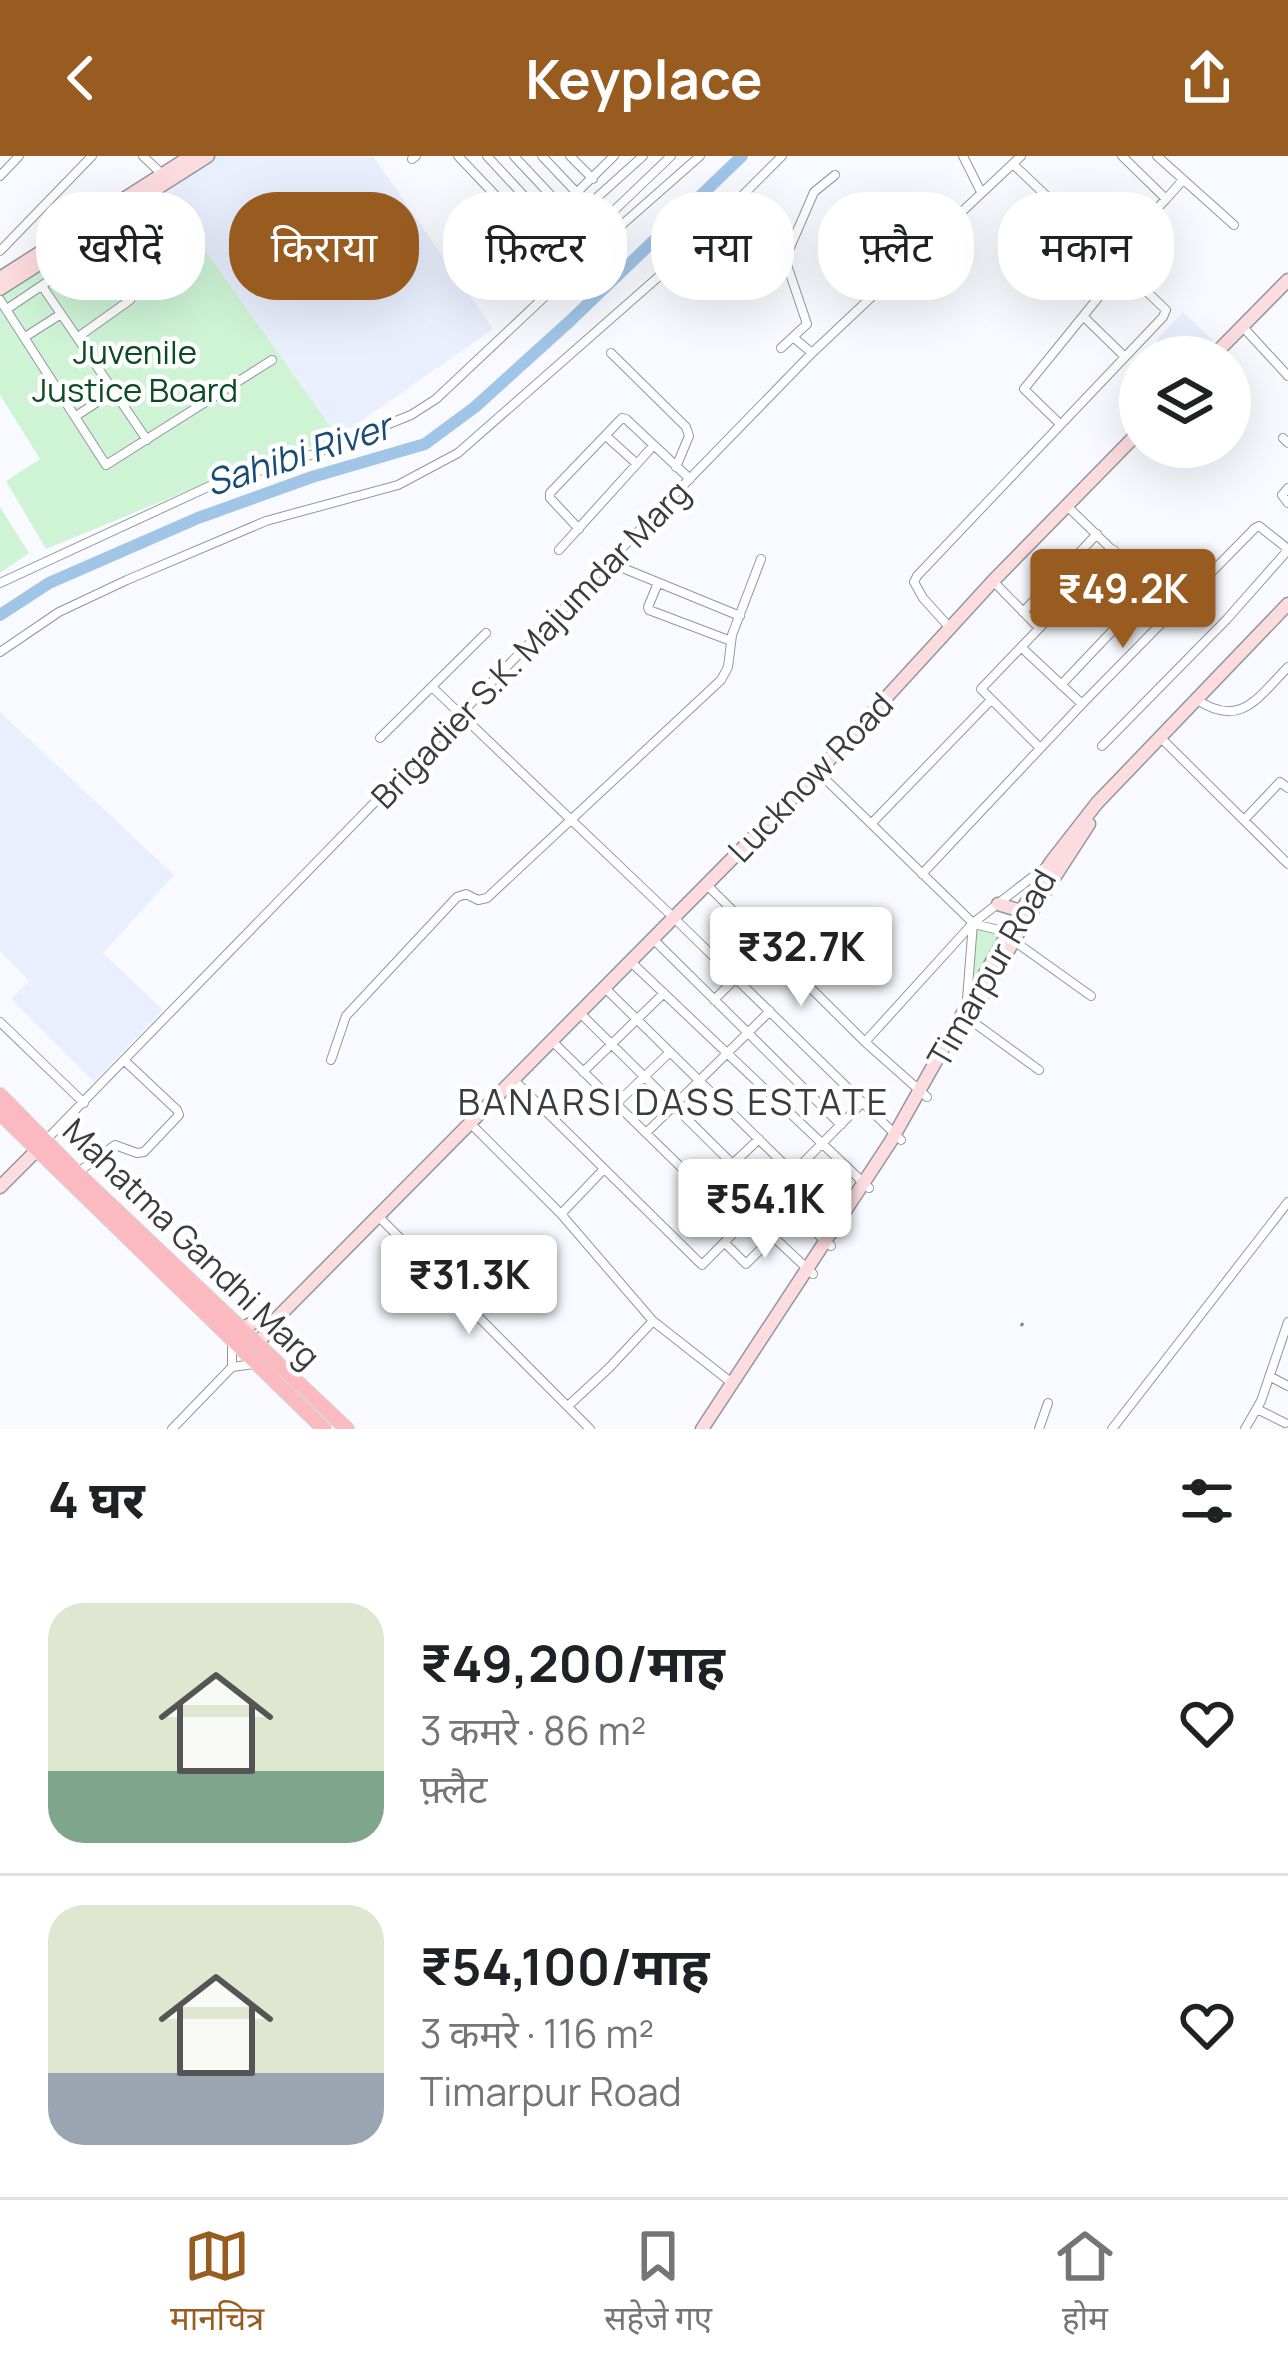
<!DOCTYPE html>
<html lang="hi">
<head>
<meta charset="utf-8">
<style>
  :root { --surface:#fff; --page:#f6f6f6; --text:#202124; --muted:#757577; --line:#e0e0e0; --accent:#995c20 }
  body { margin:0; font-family:Manrope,"Noto Sans Devanagari",sans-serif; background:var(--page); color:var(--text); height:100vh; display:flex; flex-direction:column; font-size:45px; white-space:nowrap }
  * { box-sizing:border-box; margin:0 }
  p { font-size:39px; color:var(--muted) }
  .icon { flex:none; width:66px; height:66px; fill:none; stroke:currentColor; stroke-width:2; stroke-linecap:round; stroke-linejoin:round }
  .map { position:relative; height:1273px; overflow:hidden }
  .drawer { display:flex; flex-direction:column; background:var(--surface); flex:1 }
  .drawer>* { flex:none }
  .top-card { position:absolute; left:36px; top:36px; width:1218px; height:108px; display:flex; gap:24px }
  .fabs { position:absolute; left:1119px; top:180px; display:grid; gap:24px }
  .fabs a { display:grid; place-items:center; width:132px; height:132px; border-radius:50%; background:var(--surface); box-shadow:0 12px 48px #0002; font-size:60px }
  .price { position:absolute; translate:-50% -102px; padding:0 27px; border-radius:12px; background:#fff; color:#222; font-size:39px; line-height:78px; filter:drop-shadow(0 3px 6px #0008) }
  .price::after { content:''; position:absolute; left:50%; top:72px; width:36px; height:27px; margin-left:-18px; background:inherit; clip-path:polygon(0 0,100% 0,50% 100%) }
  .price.current { background:var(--accent); color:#fff }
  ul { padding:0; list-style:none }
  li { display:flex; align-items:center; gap:36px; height:300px; padding:0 48px }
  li+li { border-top:3px solid var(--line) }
  li span { display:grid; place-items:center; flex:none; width:336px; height:240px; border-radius:36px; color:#555 }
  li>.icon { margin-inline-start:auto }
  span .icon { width:144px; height:144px; fill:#fffc; stroke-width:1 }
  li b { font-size:51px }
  h2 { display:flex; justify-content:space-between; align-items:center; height:144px; padding:0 48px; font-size:51px }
  .pill { padding:0 42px; border-radius:48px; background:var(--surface); box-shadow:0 12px 48px #0002; font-size:42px; line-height:108px }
  .pill.current { background:var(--accent); color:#fff }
  header { display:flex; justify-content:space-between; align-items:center; height:156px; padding:0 48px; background:var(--accent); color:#fff; font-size:54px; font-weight:700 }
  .tab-bar { display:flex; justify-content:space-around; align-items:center; height:168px; border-top:3px solid var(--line); background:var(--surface); font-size:33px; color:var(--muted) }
  .tab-bar a { display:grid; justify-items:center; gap:6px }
  .tab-bar .current { color:var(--accent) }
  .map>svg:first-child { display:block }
  .built { fill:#e9effd }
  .green { fill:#cef4d5 }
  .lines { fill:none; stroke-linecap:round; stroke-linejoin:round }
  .river { stroke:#a1c5e7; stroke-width:12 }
  .street-casing { stroke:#92969f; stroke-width:10 }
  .secondary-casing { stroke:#92969f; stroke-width:15 }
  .primary-casing { stroke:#d8d8d9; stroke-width:16 }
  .street { stroke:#fff; stroke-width:8 }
  .secondary { stroke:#fddcdf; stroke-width:12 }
  .primary { stroke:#fbbabf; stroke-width:14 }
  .rail { stroke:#85868b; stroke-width:3; stroke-dasharray:18 9; stroke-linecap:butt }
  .labels { text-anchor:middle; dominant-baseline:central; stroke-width:9; stroke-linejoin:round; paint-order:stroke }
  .park-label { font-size:33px; fill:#0b4b22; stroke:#fff }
  .street-label { font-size:33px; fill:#3b3c41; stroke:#fff }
  .water-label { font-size:36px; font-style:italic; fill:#174c78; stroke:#fff }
  .neighbourhood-label { font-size:36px; letter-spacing:3px; fill:#3b3c41; stroke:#fff }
</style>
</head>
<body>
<header><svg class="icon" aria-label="back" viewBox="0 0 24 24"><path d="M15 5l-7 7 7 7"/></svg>Keyplace<svg class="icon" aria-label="share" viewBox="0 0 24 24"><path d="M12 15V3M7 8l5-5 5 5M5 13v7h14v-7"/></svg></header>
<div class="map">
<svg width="1288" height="1273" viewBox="0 0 1288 1273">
  <rect width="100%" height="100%" fill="#f9faff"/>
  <path class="built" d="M216 0H373L493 173 338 281 165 38Z
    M1183 156 1214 185 1198 201H1173L1156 184Z
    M0 556 174 719 103 797 163 854 94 926 11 843 29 825 0 795Z"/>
  <path class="green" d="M165 38 338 281 189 334 46 393 6 325 40 303 0 239V140Z
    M0 351 29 397 0 417Z
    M769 760 819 810 808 823 759 772Z
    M976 772 1003 778 974 827 972 826Z"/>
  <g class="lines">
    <path class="river" d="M0 459 49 427 198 362 312 321 425 288 475 251 570 165 742 0"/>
    <defs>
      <path id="street" d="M143 0 163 19
        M458 0 557 104 601 67 671 0
        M487 0 572 92
        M514 0 588 79
        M542 0 577 37
        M570 0 593 23
        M963 0 981 36
        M1157 0 1234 69
        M412 3 416 0
        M0 20 19 0
        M1166 43 1183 24
        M562 51 614 0
        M573 63 643 0
        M0 95 92 0
        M1113 100 1166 43 1122 0
        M42 130 147 284
        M0 144 106 309 272 204
        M7 153 96 93 130 144 78 181
        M1084 161 1124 200
        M1242 170 1288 220
        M25 181 61 158
        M794 182 812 197
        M781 192 807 168 785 103 814 36 835 19
        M611 197 686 271 689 280 676 311
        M76 260 114 235
        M1060 268 1024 233 1123 111
        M606 280 637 308
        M1283 282 1288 287
        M1288 332 1282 339 1288 347
        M1067 350 1175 455
        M579 373 550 342V337L622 262 626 263 690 323
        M559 394 653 290
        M608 406 740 460
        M993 425 1039 472
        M0 427 210 330 314 298 411 259 436 243 608 81 700 0
        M658 427 648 451 649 454 731 485
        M1023 456 1097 378
        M950 472 923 442 914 426 917 420 1163 161 1166 154 1013 8
        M1021 491 1082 548
        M0 496 59 456 127 424 266 365 398 329 458 297 681 101 782 0
        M1061 529 1153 432
        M432 531 674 762 901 984
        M1196 543C1241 574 1259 540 1288 511
        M380 582 486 477
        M1161 582 1288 708
        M1102 590 1227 463 1288 394
        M1040 592 981 533 1114 394
        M819 617 973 767 967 843
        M1244 664 1280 626 1288 632
        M871 668 990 545
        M922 718 1082 548 1255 372 1259 370 1288 393
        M707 729 865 886 927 941
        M974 768 1012 777
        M653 783 841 969
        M1014 785 1091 840
        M631 806 869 1032
        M605 832 793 1017
        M714 844 736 822
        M580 857 768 1043
        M969 863 1039 914
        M0 866 84 947
        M552 885 741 1070
        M865 886 973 767 1044 712
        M331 904 346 860 457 741 466 738 478 744 487 742 721 524 728 511 732 479 761 403
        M583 916 664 837
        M514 924 702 1109 862 947
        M616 948 670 896
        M471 968 561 1058 653 1165 732 1227
        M646 977 770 855
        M46 984 812 197 1021 0
        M77 1017 115 989 137 997 144 996 179 959 177 954 125 905
        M705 1034 759 983
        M792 1055 831 1090
        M561 1058 604 1013
        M378 1060 590 1273
        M751 1060 813 1118
        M768 1079 840 1006
        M725 1087 746 1108 772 1082
        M232 1188V1211L254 1208
        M1271 1221 1288 1230
        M568 1250 609 1212 653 1165
        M1257 1253 1285 1267
        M172 1273 232 1211
        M1039 1273 1048 1247
        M1112 1273 1288 1046
        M1245 1273 1261 1245 1288 1166"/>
      <path id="secondary" d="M0 122 191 0
        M0 133 208 0
        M1212 201 1288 124
        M998 748 1021 755
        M959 881 1017 779 1089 668
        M0 1031 38 993
        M241 1174C252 1166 258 1163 272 1167
        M258 1189 272 1167 818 616 993 425 1140 275
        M702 1273 891 985 1009 775 1051 706 1097 647 1288 448"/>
      <path id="primary" d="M0 939 77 1017 347 1273
        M0 957 324 1273"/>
    </defs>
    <use href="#street" class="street-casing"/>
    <use href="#secondary" class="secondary-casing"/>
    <use href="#primary" class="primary-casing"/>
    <use href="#street" class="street"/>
    <use href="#secondary" class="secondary"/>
    <use href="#primary" class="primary"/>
    <path class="rail" d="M1021 1170 1023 1167"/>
  </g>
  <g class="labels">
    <g class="park-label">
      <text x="135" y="195">Juvenile<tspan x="135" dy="38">Justice Board</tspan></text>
    </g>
    <g class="street-label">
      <text transform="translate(530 488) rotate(-46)">Brigadier S.K. Majumdar Marg</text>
      <text transform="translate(810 621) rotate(-46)">Lucknow Road</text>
      <text transform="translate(991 812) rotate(-60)">Timarpur Road</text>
      <text transform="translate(192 1087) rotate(44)">Mahatma Gandhi Marg</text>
    </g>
    <g class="water-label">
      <text transform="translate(298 298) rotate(-18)">Sahibi River</text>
    </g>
    <g class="neighbourhood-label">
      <text x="674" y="945">BANARSI DASS ESTATE</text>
    </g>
  </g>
</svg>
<div class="fabs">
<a><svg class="icon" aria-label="layers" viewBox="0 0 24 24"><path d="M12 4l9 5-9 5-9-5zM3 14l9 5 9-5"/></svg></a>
</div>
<b class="price current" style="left:1123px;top:495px">₹49.2K</b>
<b class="price" style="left:801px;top:853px">₹32.7K</b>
<b class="price" style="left:765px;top:1105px">₹54.1K</b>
<b class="price" style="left:469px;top:1181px">₹31.3K</b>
<div class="top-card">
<a class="pill">खरीदें</a>
<a class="pill current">किराया</a>
<a class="pill">फ़िल्टर</a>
<a class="pill">नया</a>
<a class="pill">फ़्लैट</a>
<a class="pill">मकान</a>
</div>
</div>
<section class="drawer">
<h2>4 घर<svg class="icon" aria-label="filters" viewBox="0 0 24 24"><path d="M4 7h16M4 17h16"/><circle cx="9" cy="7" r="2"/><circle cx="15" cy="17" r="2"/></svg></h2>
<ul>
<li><span style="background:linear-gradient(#dfe7d0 70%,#7fa58c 0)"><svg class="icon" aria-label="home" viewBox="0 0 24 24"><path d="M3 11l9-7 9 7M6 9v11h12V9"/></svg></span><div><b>₹49,200/माह</b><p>3 कमरे · 86 m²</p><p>फ़्लैट</p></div><svg class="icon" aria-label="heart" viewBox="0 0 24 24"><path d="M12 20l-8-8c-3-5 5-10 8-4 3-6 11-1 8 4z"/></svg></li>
<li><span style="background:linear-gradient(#dfe7d0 70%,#9aa5b1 0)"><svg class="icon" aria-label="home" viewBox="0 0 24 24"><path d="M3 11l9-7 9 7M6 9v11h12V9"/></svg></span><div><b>₹54,100/माह</b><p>3 कमरे · 116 m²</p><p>Timarpur Road</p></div><svg class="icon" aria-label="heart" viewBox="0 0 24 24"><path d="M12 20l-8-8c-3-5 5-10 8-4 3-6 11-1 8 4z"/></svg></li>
</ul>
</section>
<nav class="tab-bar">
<a class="current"><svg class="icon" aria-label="map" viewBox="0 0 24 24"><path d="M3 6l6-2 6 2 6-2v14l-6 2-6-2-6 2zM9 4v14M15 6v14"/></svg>मानचित्र</a>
<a><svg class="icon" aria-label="saved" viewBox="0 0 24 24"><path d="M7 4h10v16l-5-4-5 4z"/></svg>सहेजे गए</a>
<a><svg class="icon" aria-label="home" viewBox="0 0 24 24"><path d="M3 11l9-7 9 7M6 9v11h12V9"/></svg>होम</a>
</nav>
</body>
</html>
